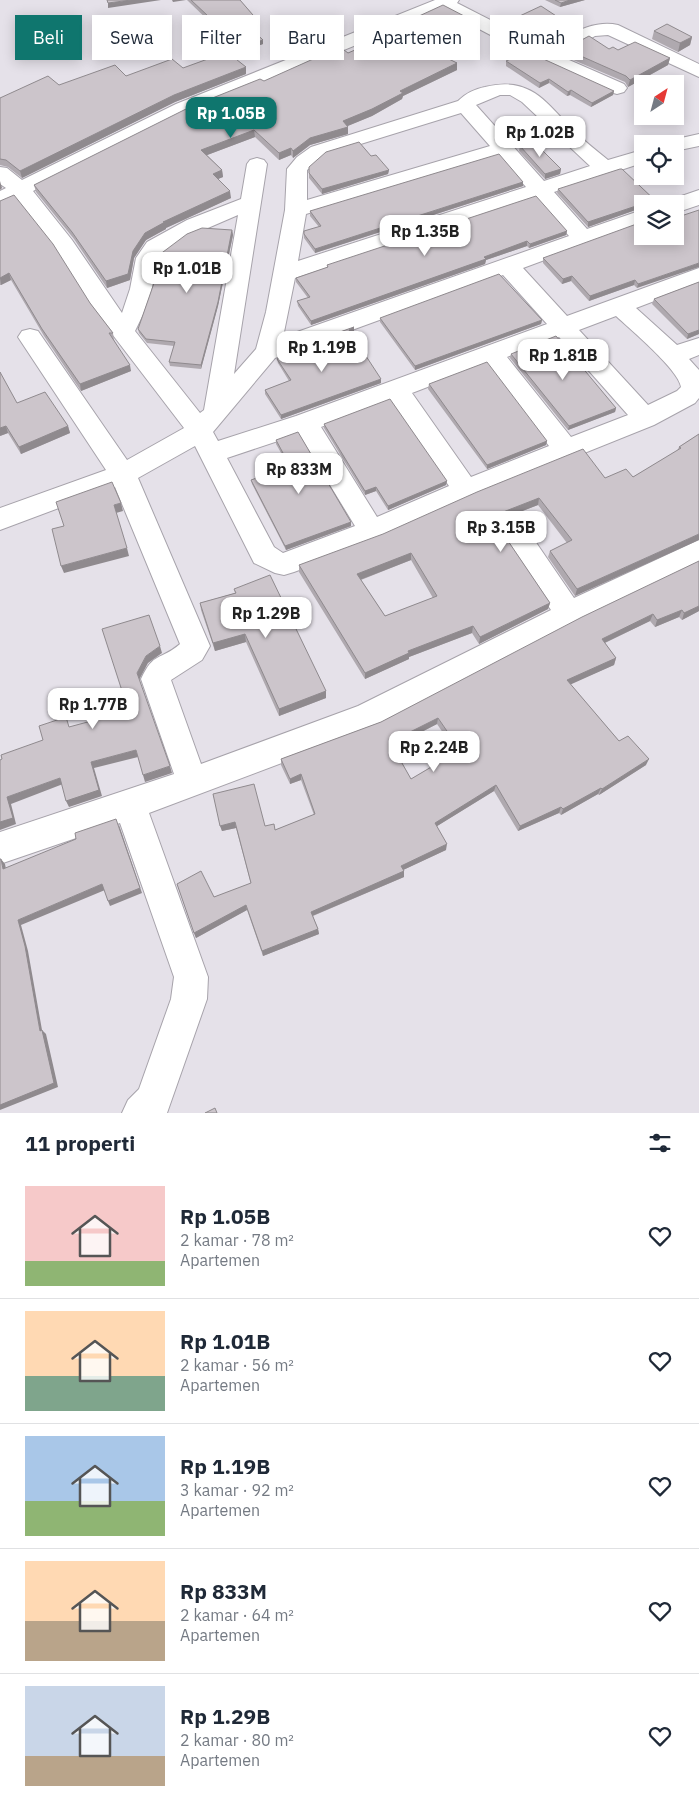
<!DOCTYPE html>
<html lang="id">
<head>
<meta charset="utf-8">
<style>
  :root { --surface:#fff; --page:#f2f2f3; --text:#1f2937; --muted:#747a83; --line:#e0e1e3; --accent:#0f766e }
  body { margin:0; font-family:"IBM Plex Sans",sans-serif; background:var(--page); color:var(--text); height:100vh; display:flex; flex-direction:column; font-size:19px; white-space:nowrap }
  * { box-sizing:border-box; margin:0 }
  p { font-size:16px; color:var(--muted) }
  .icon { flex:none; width:28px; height:28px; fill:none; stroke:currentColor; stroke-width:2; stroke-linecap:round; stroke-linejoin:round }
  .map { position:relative; height:1113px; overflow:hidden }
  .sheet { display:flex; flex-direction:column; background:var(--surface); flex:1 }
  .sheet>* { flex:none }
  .top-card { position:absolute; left:15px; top:15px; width:670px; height:45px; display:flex; gap:10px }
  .needle { width:32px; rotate:36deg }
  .controls { position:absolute; left:634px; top:75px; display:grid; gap:10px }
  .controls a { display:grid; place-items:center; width:50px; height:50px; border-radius:0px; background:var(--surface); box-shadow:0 2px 12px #0003; font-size:25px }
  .price { position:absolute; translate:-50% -42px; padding:0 11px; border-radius:10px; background:#fff; color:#222; font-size:16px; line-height:32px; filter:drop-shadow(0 1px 2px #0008) }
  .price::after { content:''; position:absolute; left:50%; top:30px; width:15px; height:11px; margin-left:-8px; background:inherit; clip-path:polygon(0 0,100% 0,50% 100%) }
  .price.current { background:var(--accent); color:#fff }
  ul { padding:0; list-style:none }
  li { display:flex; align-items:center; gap:15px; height:125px; padding:0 25px }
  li+li { border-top:1px solid var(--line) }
  li span { display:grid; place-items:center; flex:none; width:140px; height:100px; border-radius:0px; color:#555 }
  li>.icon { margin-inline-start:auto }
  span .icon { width:60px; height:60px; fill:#fffc; stroke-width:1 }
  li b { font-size:21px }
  h2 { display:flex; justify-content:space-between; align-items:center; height:60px; padding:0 25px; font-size:21px }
  .chip { padding:0 18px; border-radius:0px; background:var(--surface); box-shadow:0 2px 12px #0003; font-size:18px; line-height:45px }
  .chip.current { background:var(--accent); color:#fff }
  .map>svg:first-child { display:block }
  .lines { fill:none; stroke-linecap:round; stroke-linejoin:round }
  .minor-casing { stroke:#a7a3ab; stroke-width:2 }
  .minor { fill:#fff; fill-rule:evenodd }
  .wall { fill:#afa9af; fill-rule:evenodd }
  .shaded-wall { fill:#8f8a8e }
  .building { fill:#ccc5cb; stroke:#8f8a8e; fill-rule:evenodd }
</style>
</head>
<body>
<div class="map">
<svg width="699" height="1113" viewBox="0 0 699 1113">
  <rect width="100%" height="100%" fill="#e5e1e9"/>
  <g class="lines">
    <defs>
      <path id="minor" d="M435 0H459L457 3 545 48C567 37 591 19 618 25L699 64V77L608 35 595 36 560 56 624 84 627 88 624 92 617 94 610 92 538 60 443 10 190 112 33 191 72 240 122 313 130 289 136 258 147 242 187 220 241 199 247 164 250 160 257 158 264 160 267 164 234 374 256 349 266 312 285 210 287 169 297 157 311 147 458 101C466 93 475 89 485 87 530 76 545 101 573 130 584 141 596 150 608 160L642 150V163L554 192 587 229 642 210V224L523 268 567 316 699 268V284L636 308 677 345 699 338V355L689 359 699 370V398L695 403 654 425 475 497 382 539 294 572 284 575 275 573 254 563 195 446 138 478 210 646 202 660 171 680 201 764 358 706 551 610 502 538 498 530 502 522 512 519 522 522 574 598 699 540V564L579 622 380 726 149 813 208 977 207 999 167 1113H122L128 1100 139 1089 171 999 174 977 120 823 0 864V832L174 774 141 679C154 651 160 661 180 644L115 487 0 530V508L106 470 18 337 22 331 30 329 38 331 127 460 184 428 93 309 56 250 17 200 0 207V191L6 188 0 184V167L7 168 22 180 176 104ZM500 95H510L522 102 590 166 544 181 476 105ZM461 113 490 146 307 200V170L325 155ZM499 156 526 187 298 261 306 214ZM536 198 569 236 283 337 295 278ZM238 215 204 410 200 413 135 331 149 302 158 258 174 245 187 237ZM503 275 547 324 296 416 218 441 213 432 275 358ZM616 316C630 329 679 370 681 387L677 391 648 405 579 330ZM559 337 628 415 571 437 507 357ZM487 364 549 446 471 477 412 393ZM391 401 449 486 377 517 321 427ZM299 434 355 526 283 553 274 547 227 458Z
        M699 134V146L675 151V144H666L668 141Z
        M699 190V205L675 213V204H666L667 201Z"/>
    </defs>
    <use href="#minor" class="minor-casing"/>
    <use href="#minor" class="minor"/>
  </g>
  <path class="wall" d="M187 0H240L259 22 260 26 251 29 263 44 241 52Z
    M545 0H585L560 7Z
    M509 21 572 32 545 46 508 25Z
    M465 24 424 47 457 63V70L403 96 402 99 372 116 347 126 348 134 310 145 293 158 291 155 279 160 255 137 207 155 222 170 223 177 218 179 231 198 166 228V229L146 240 134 258 130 280 107 288 74 239 36 192 34 185 264 81 348 53 393 34V28Z
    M654 31 692 37 690 45 678 52 652 39Z
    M565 49H609L670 58 668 65 628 87 625 82 564 56Z
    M506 61 614 91 613 95 591 107 570 95 567 96 549 83 539 88 506 66Z
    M183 68 246 74 175 102 22 178 8 167 0 165V98L59 85Z
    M520 146 561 169 560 174 545 179 519 151Z
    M371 156 389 170 388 174 322 194 309 178V167Z
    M523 182V186L315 253 304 238V234L319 227 310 216V211Z
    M558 189 642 204V209L641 208 588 227 557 193Z
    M0 201 90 303 113 333 114 340 131 371 81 391 44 336 11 280 1 285H0Z
    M232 230 233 235 218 306 201 369 170 366 169 362 174 346 147 343 139 333 138 329 158 271H157L156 267Z
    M567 231 566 235 529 248 527 246 486 260 485 264 311 325 298 306 297 301 308 298 296 282V278L327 268V265Z
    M675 236 637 288 634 285 589 301 571 281 562 284 543 263V258Z
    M699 282V334L687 339 652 304 654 299Z
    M380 318 542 320 541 324 415 370 380 322Z
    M354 327V331L351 333 381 383 281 419 265 394V390L289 381 278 363 277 359 323 343V338Z
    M511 354 616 408 615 412 568 430 510 358Z
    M429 384 547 441 546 445 487 469 428 389Z
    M17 403 68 426 70 433 21 454 8 433 0 436Z
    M324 424 447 481 446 485 388 510 376 491 365 495 324 428Z
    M699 434 575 596 548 557 550 551 567 543 538 505 499 520 498 525 502 532 550 603 548 609 479 644 472 633 409 657V659L365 679 299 572V565L605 478 633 477 677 451 679 447ZM411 560 433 598 385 616 361 580Z
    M276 440 351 522V526L286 550 252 484 251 480 289 467 276 444Z
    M699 561V611L682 620 679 617 655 627 650 621 605 643 616 658 614 665 570 684 619 741 646 765 599 795 598 794 561 815 559 813 518 831 494 791 437 826 446 850 403 870 404 871V877L313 916 318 929 319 934 263 956 247 910 196 938 177 884 214 897 251 884 236 828 222 831 213 794 265 826 275 830 314 815 301 780 290 784 281 765V759L381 722ZM437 724 456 752 411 779 393 747Z
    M234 589 326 691V698L279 716 246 642 215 651 201 610 200 603 235 593Z"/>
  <path class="shaded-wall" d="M131 0H161L108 8V3Z
    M172 0H186L173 2Z
    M570 0H585L560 7 561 3Z
    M466 17 465 24 417 51 418 44Z
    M259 22 260 26 247 30V25Z
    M573 27 572 32 545 46 546 42Z
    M692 37 690 45 678 52 680 43Z
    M263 40V44L241 52V47Z
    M670 58 668 65 628 87 630 80Z
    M457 63V70L403 96 402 99 372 116 343 128V121L400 91Z
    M246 67V74L175 102 22 178 20 171 174 95Z
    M549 79V83L539 88 540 83Z
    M571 90 570 95 567 96 568 92Z
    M614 91 613 95 591 107 592 103Z
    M348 127V134L310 145 293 158V151L310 138Z
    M254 130 255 137 202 157 201 150Z
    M291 148V155L279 160V153Z
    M561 169 560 174 545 179V174Z
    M222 170 223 177 213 181V174Z
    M389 170 388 174 322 194V189Z
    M0 181 2 188 0 190Z
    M523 182V186L315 253V249Z
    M230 191 231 198 166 228V229L146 240 134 258 130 280 107 288 106 281 133 251 145 233 163 222Z
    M642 204 641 208 588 227V222Z
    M232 230 233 235 218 306 201 369V365Z
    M567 231 566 235 529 248 530 244Z
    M527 241V246L486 260 485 264 311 325V321Z
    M699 263V267L637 288 638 284Z
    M9 273 11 280 1 285 0 278Z
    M572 276 571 281 562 284 563 279Z
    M635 280 634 285 589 301 590 296Z
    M542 320 541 324 415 370V366Z
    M354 327V331L349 335V330Z
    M699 330V334L687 339 688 334Z
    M130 365 131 371 81 391 80 384Z
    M381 379V383L281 419V415Z
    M616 408 615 412 568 430 569 426Z
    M6 426 8 433 0 436V428Z
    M68 426 70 433 21 454 19 447Z
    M547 441 546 445 487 469V465Z
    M447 481 446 485 388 510V506Z
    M376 487V491L365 495V491Z
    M539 498 538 505 499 520 496 531 498 514Z
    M121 503 123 511 116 513 114 505Z
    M351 522V526L286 550 285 546Z
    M699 534V540L575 596 577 589Z
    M127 548 129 556 64 573 61 566Z
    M411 553V560L357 581V574Z
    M550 603 548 609 479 644 480 637Z
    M699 606V611L682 620 684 613Z
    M682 610 679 617 655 627 657 620Z
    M653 614 650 621 600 645 602 639Z
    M473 626 472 633 409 657V659L365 679V673L408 651Z
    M245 634 246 642 215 651 213 643Z
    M160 646 162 653 148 663 139 680 137 673 146 656Z
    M616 658 614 665 565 687 567 680Z
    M326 691V698L279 716V709Z
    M438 718 437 724 390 748V742Z
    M136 750 138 757 94 768 102 796 69 807 66 801 91 762Z
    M649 759 646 765 599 795 602 789Z
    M170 766 172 773 145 782 143 775Z
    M301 774V780L290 784V779Z
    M60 778 63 784 11 804 16 824 0 830V822L7 797Z
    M496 785 494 791 434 828 435 823Z
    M601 788 598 794 561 815 563 809Z
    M561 807 559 813 518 831 520 826Z
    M235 822 236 828 222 831 220 826Z
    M119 825 142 893 110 906 108 901Z
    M447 844 446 850 401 871V866Z
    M1 859 5 864 7 874 3 869Z
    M404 871V877L312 916 311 912Z
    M102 884 105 890 21 925 28 951 42 1030 46 1034 58 1087 0 1110V1105L40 1031 18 920Z
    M246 905 247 910 196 938 194 933Z
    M318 929 319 934 263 956 262 951Z"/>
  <path class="building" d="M107 0H131L108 3Z
    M191 0H240L259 22 247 25 263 40 241 47Z
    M555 0H570L561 3Z
    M443 5 466 17 418 44 457 63 400 91 403 93 372 109 343 121 348 127 310 138 293 151 291 148 279 153 254 130 201 150 222 170 213 174 230 191 163 222H165L145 233 133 251 128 274 106 281 72 232 34 185 190 107 260 79 264 81 340 47 348 53 399 31 393 28Z
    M541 6 573 27 546 42 509 21Z
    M667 24 692 37 680 43 654 31Z
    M589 36 609 49 613 47 618 50 635 42 670 58 630 80 626 76 565 49Z
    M227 52 246 67 174 95 20 171 6 160 0 159V98L48 76 59 85 115 65 126 76 172 59 183 68Z
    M528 52 614 91 592 103 571 90 568 92 549 79 540 83 506 61Z
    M359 142 371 156 376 155 389 170 322 189 309 173V167L326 152Z
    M534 142 561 169 545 174 520 146Z
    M499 154 523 182 315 249 304 234V231L321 226 310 211Z
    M620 169H622L659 204H642L588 222 558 189Z
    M14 195 53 244 90 303 113 333H109L130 365 80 384 42 329 9 273 0 278V201Z
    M536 196 567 231 530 244 527 241 484 257 486 259 311 321 297 301 310 297 296 278 328 267 327 265Z
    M699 210V263L638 284 635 280 590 296 572 276 563 279 543 258 642 222V236H675V218Z
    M202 228 232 230 218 302 201 365 169 362 175 342 146 339 138 329 160 266 156 267 159 255 187 234Z
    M499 274 542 320 415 366 380 318Z
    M699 282V330L688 334 654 299Z
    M354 327 349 330 381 379 281 415 265 390 291 380 277 359 326 342 323 338Z
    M556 336 616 408 569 426 511 354Z
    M487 362 547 441 487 465 429 384Z
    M0 372 17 403 45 392 68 426 19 447 6 426 0 428Z
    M390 399 447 481 388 506 376 487 365 491 324 424Z
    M298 432 351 522 285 546 251 480 290 466 276 440Z
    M699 434V534L577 589 550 551 572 540 539 498 498 514 499 518 498 524 502 532 550 603 480 637 473 626 408 651 409 653 365 673 299 565 383 534 477 492 583 449 605 478 626 469 633 477 681 448 679 447ZM411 553 437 596 385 616 357 574Z
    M112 482 121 503 114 505 127 548 61 566 52 529 64 526 56 502Z
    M699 561V606L684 613 682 610 657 620 653 614 602 639 616 658 567 680 619 741 628 736 649 759 602 789 601 788 563 809 561 807 520 826 496 785 435 823 447 844 401 866 404 871 311 912 318 929 262 951 246 905 194 933 177 884 201 871 214 897 251 883 235 822 220 826 213 794 254 784 265 826 274 824 275 830 315 814 301 774 290 779 281 759 381 722 582 617ZM438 718 460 750 411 779 390 742Z
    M270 575 326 691 279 709 245 634 213 643 200 603 236 593 234 589Z
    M149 615 160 646 146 656 137 673 170 766 143 775 136 750 91 762 99 790 66 801 60 778 7 797 13 818 0 822V760L2 759 1 755 43 740 39 726 66 717 69 727 125 712 121 698 124 697 102 629Z
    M116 819 140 888 108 901 102 884 18 920 25 946 40 1031 42 1030 54 1083 0 1105V859H1L3 869 76 839 75 833Z
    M215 1108 217 1113H205Z"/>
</svg>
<div class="controls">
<a><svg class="needle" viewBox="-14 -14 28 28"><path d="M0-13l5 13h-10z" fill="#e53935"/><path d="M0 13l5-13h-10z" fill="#747a83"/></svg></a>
<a><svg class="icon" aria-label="locate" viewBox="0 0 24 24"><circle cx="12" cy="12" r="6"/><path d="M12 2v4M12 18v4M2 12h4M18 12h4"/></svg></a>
<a><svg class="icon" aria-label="layers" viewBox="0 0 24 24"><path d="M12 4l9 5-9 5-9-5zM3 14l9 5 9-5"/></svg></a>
</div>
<b class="price current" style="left:231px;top:139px">Rp 1.05B</b>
<b class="price" style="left:540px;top:158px">Rp 1.02B</b>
<b class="price" style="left:425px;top:257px">Rp 1.35B</b>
<b class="price" style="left:187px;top:294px">Rp 1.01B</b>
<b class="price" style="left:322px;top:373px">Rp 1.19B</b>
<b class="price" style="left:563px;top:381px">Rp 1.81B</b>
<b class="price" style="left:299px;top:495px">Rp 833M</b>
<b class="price" style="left:501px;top:553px">Rp 3.15B</b>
<b class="price" style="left:266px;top:639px">Rp 1.29B</b>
<b class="price" style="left:93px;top:730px">Rp 1.77B</b>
<b class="price" style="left:434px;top:773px">Rp 2.24B</b>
<div class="top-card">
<a class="chip current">Beli</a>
<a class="chip">Sewa</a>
<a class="chip">Filter</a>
<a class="chip">Baru</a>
<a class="chip">Apartemen</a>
<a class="chip">Rumah</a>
</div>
</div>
<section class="sheet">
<h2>11 properti<svg class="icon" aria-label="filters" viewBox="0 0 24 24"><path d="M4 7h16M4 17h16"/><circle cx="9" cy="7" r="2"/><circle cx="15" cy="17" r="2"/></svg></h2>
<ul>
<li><span style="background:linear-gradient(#f6c9c9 75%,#8fb573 0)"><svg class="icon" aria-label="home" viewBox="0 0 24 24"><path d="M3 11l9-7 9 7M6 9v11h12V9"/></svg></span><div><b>Rp 1.05B</b><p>2 kamar · 78 m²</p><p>Apartemen</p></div><svg class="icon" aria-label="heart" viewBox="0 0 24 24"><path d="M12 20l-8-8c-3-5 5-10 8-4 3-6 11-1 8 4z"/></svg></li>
<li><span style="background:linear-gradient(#ffd9b3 65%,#7fa58c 0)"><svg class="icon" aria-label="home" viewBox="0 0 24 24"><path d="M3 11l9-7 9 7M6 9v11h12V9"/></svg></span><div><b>Rp 1.01B</b><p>2 kamar · 56 m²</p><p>Apartemen</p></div><svg class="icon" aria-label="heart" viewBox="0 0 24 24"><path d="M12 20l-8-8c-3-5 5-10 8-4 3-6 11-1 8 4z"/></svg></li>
<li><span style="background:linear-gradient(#a9c7e8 65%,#8fb573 0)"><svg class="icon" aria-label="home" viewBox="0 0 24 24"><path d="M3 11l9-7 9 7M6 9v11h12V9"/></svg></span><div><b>Rp 1.19B</b><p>3 kamar · 92 m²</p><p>Apartemen</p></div><svg class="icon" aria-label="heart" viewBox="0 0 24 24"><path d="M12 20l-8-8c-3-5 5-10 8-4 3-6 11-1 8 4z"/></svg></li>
<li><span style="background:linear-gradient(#ffd9b3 60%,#b9a48a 0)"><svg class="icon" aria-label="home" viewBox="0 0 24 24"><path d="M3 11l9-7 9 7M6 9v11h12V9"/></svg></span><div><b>Rp 833M</b><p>2 kamar · 64 m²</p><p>Apartemen</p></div><svg class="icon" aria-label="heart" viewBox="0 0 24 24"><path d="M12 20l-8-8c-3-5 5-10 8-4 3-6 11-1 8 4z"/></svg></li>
<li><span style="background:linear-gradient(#c9d6e8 70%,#b9a48a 0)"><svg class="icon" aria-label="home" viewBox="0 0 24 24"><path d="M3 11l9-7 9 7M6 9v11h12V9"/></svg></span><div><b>Rp 1.29B</b><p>2 kamar · 80 m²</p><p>Apartemen</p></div><svg class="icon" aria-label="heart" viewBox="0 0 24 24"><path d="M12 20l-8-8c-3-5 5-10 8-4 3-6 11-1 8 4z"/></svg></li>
</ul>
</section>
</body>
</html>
